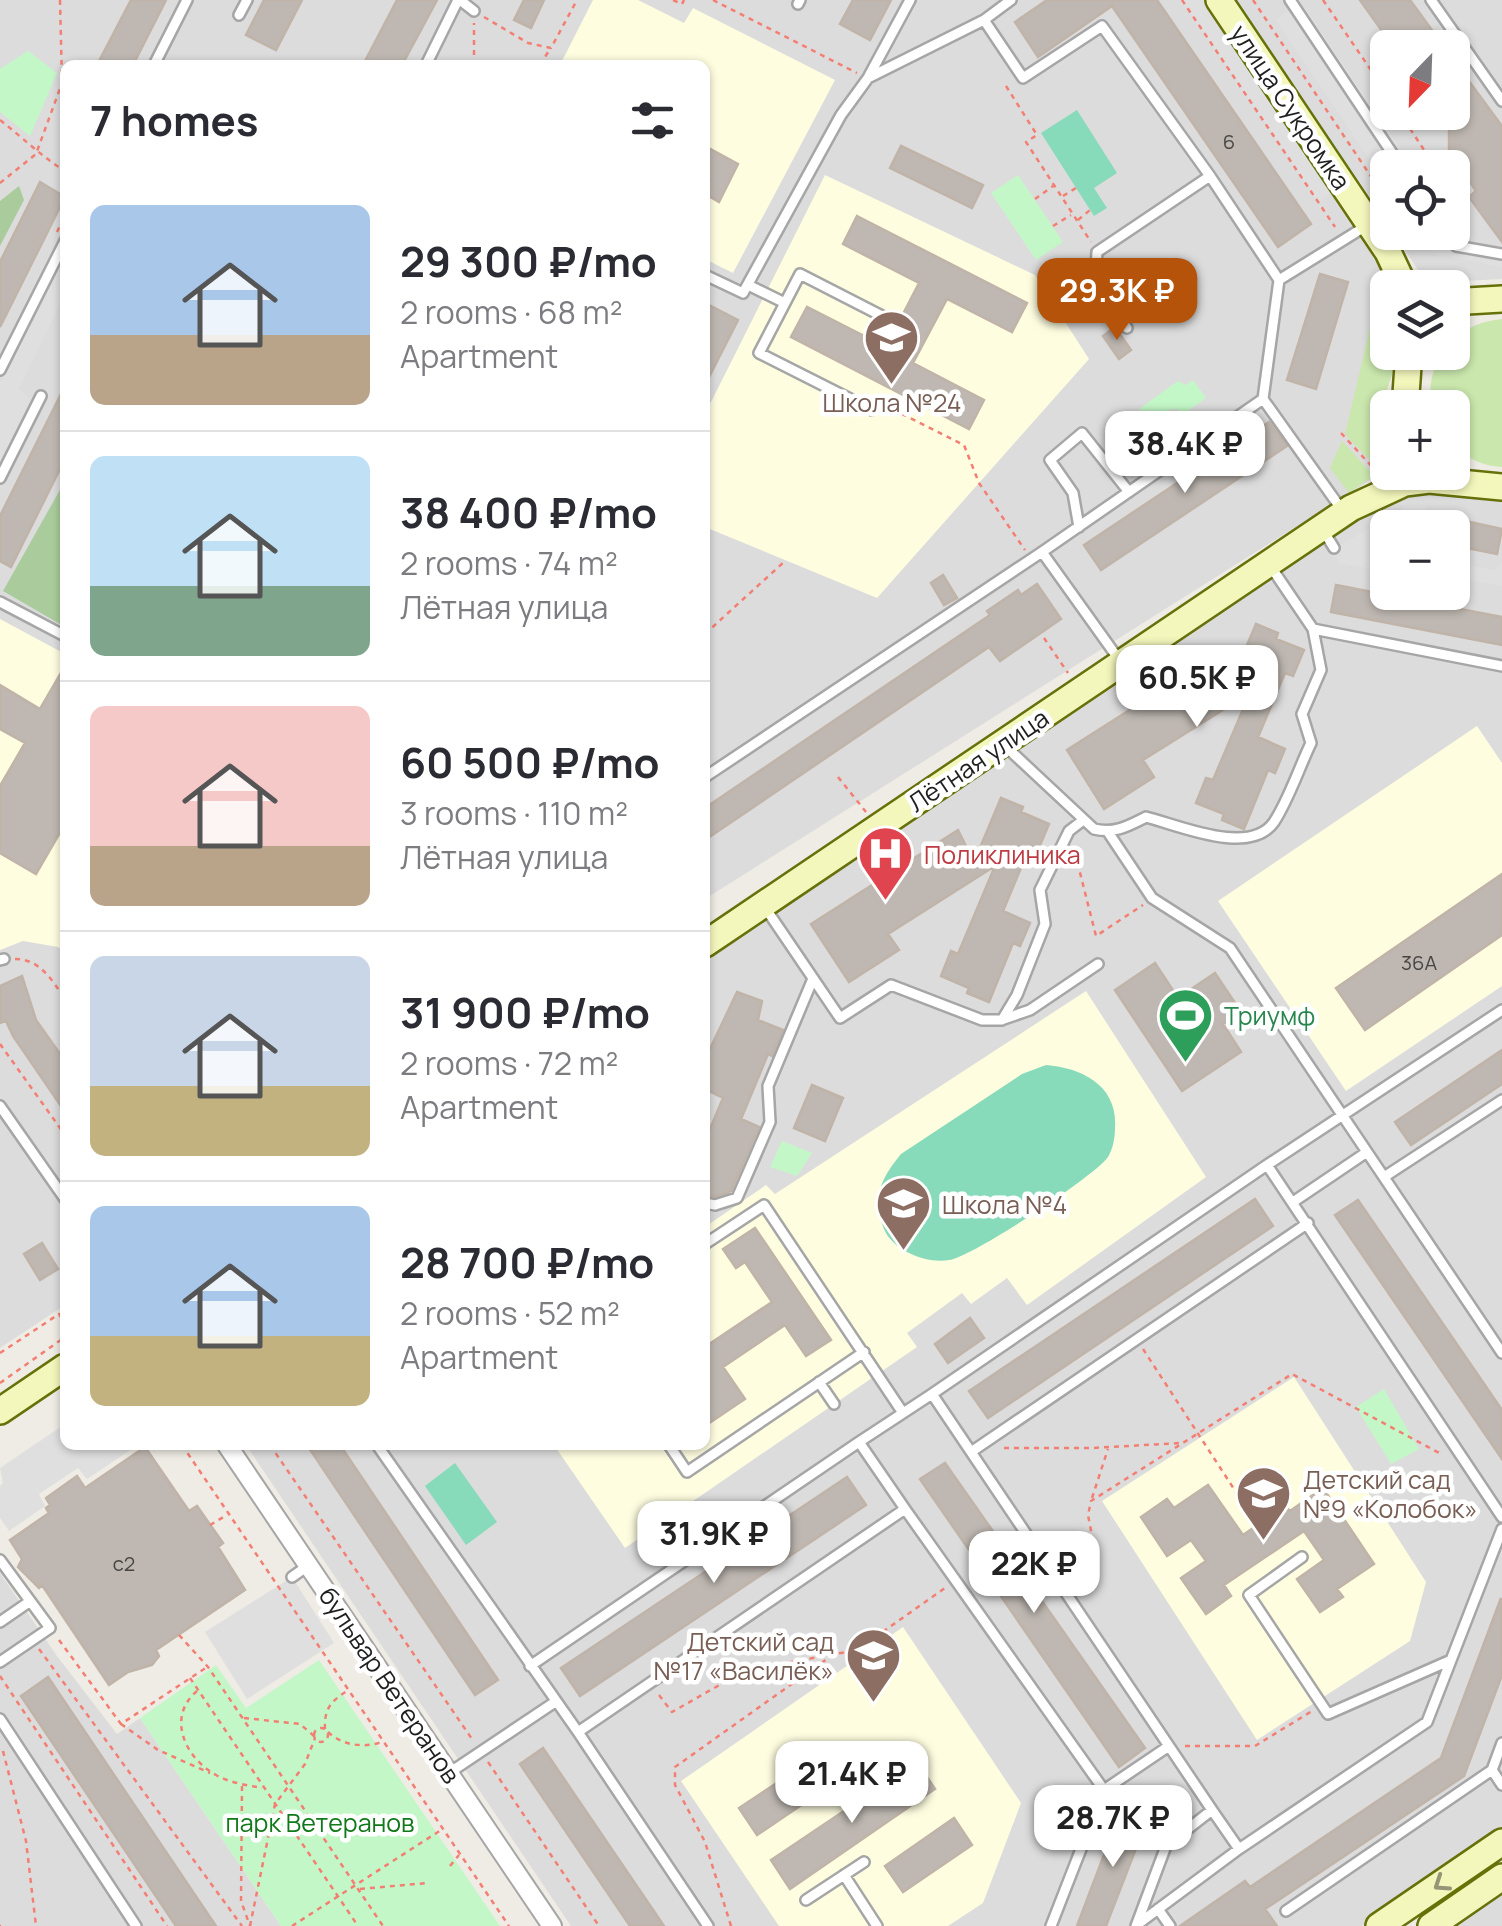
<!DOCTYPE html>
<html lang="en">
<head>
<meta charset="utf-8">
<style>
  :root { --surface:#fff; --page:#f2f2f3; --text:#2b2b33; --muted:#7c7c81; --line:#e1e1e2; --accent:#b45309 }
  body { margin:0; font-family:Manrope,sans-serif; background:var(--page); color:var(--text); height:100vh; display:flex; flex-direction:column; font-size:38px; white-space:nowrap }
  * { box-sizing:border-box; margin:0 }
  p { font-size:32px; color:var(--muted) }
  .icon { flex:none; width:55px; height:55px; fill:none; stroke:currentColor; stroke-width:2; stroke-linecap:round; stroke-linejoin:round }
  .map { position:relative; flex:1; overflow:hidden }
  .panel { position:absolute; left:60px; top:60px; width:650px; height:1390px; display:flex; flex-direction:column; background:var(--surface); border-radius:15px; box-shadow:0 2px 8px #0004 }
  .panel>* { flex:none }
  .needle { width:65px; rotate:203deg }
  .tools { position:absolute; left:1370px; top:30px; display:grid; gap:20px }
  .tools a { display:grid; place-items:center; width:100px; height:100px; border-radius:15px; background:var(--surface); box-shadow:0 2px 8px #0004; font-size:50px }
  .price { position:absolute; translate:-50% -85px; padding:0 22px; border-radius:20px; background:#fff; color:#222; font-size:32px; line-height:65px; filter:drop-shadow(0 2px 5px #0008) }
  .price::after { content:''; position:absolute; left:50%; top:60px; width:30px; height:22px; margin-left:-15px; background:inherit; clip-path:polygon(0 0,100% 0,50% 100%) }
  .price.on { background:var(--accent); color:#fff }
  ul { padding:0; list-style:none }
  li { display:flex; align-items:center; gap:30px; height:250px; padding:0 30px }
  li+li { border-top:2px solid var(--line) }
  li span { display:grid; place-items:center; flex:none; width:280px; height:200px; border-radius:15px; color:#555 }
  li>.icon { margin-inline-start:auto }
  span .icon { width:120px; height:120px; fill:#fffc; stroke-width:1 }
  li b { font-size:42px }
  h2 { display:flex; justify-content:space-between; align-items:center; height:120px; padding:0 30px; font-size:42px }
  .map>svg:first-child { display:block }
  .residential { fill:#dddcdc; fill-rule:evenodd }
  .education { fill:#fefde0 }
  .grass { fill:#cae7ad }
  .forest { fill:#aacc9c }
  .park { fill:#c4f7c8 }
  .pitch { fill:#87daba }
  .parking { fill:#dfdfdf }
  .building { fill:#bfb8b2; stroke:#c0b3a8; stroke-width:2.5 }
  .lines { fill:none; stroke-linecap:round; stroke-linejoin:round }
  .lane-casing { stroke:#a6a6a6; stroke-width:14 }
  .street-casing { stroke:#a6a6a6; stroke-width:22 }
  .secondary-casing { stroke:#66710a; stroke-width:30 }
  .path { stroke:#f37f72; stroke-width:2.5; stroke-dasharray:5 5; stroke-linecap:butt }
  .lane { stroke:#fff; stroke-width:9 }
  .street { stroke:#fff; stroke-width:18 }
  .secondary { stroke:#f4f7bc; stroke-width:25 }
  .oneway { stroke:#949675 }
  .labels { text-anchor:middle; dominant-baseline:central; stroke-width:9; stroke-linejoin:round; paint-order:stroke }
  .number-label { font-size:20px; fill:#474544 }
  .street-label { font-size:25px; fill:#1f1f1f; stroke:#fff }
  .education-label { font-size:25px; fill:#785e54; stroke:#fff; text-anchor:start }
  .health-label { font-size:25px; fill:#be3a42; stroke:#fff; text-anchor:start }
  .leisure-label { font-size:25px; fill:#27864d; stroke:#fff; text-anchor:start }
  .park-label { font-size:25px; fill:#117919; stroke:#fff }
</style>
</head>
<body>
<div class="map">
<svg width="1502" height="1926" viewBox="0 0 1502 1926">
  <rect width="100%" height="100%" fill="#efece5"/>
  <path class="residential" d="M0 0H1201L1393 287 1388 288V352L1391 375 1387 390V452L1380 471 1367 482 705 899V65H65V1305L0 1348Z
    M1234 0H1502V279L1443 282 1418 270 1394 233 1452 232V168H1388L1387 222ZM1388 48H1452V112H1388Z
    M1443 487 1502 502V1831L1362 1926H571L246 1445H705V960L1390 497ZM1388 528H1452V592H1388Z
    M0 1573 57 1656 117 1734 140 1718 281 1926H0Z
    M1502 1889V1926H1448Z"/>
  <path class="education" d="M593 0H638L684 23 693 8 835 80 733 273 705 259V65H560Z
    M825 175 1035 275 1089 359 877 598 705 527V414Z
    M0 619 65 654V952L58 947 23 941 0 950Z
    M1477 726 1502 763V986L1346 1091 1218 901Z
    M1086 991 1206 1177 1027 1305 1007 1278 971 1304 962 1293 907 1333 917 1347 625 1548 554 1445H705V1227L766 1185 775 1194Z
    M1294 1377 1426 1582 1410 1641 1257 1740 1102 1501Z
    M903 1627 1021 1803 983 1903 948 1926H779L681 1781Z"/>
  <path class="grass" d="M1392 285 1388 288V352L1399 353 1387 390V452L1380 471 1345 434 1379 290Z
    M1502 319V467C1483 466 1470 459 1455 449L1452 408 1431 407C1429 387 1431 370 1442 353L1452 352 1453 339C1468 327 1482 321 1502 319Z
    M1342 441 1374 476 1349 493 1330 468Z"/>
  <path class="forest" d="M19 186 24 200 0 246V201Z
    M65 481V627L3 591Z"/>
  <path class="park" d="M28 51 57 73 30 136 0 112V69Z
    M1018 175 1063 242 1036 260 991 193Z
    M1193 380 1206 398 1182 415 1177 409 1168 410 1165 414 1168 422 1153 430 1139 409 1178 381 1186 385Z
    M782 1141 812 1153 797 1176 770 1167Z
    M1384 1389 1419 1449 1391 1464 1356 1407Z
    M319 1660 500 1926H281L140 1718 216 1665 246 1708Z"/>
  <path class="pitch" d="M1077 110 1117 173 1094 188 1107 208 1094 216 1041 133Z
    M1046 1065C1083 1068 1118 1086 1115 1128 1115 1137 1113 1149 1108 1157 1095 1176 972 1257 949 1260 927 1264 893 1251 884 1229 871 1199 881 1178 901 1154L1022 1074Z
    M455 1463 497 1522 466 1545 425 1486Z"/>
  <path class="parking" d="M1182 0H1205L1334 191 1318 202Z
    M1301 2 1413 167 1388 168 1387 185 1276 20Z
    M1453 226 1466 245 1502 252V267L1435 254 1420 233 1452 232Z
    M65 254V294L19 389 33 401 0 467V382Z
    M1416 505 1426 508 1429 514 1426 527 1388 528 1387 572 1339 563 1332 550 1405 507Z
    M1453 562 1494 570 1502 563V586L1453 577Z
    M65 1424V1445H138L87 1479 78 1468 39 1494 45 1506 9 1531 0 1518V1486L3 1483 0 1468Z
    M292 1577 334 1643 247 1699 205 1632Z"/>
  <path class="building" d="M131 0H166L133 65H97Z
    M264 0H302L276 50 246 35Z
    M397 0H437L402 65H363Z
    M524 0H544L531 28 514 20Z
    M853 0H891L870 40 840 24Z
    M1047 0H1157L1311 224 1278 247 1112 6 1038 57 1015 22Z
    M1360 0H1410L1445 48H1394Z
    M1452 58 1502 126V242L1469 197 1476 191 1449 151V123L1442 112H1452Z
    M705 146 738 164 719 202 705 194 710 179 705 177Z
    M901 146 983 185 972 208 890 168Z
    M40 182 65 197 0 327V262Z
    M857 216 1027 303 1012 332 947 299 913 363 984 400 969 429 791 337 807 307 886 347 919 283 843 244Z
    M1320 274 1348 282 1316 389 1287 380Z
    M709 305 738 320 705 385V313Z
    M1115 327 1131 350 1119 359 1103 336Z
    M65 386V459L11 567 0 561V516Z
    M1269 422 1287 446 1101 570 1084 545Z
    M1452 518 1502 529 1497 554 1452 545Z
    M943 575 957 598 944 605 931 583Z
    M1037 584 1061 619 1000 661 989 647 705 840V808L990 615 987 611 1018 590 1021 595Z
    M1336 585 1502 617V645L1331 612Z
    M1256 624 1278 633 1276 639 1304 650 1293 676 1285 673 1258 737 1285 749 1275 773 1268 770 1244 829 1222 820 1224 814 1196 803 1206 778 1213 780 1250 693 1143 760 1154 777 1104 809 1067 750 1213 657 1229 688Z
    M65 666V824L36 874 0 853V786L25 743 0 729V685L40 709Z
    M1001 798 1023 807 1021 812 1049 824 1038 850 1030 846 1003 911 1030 923 1020 946 1013 943 989 1002 967 993 969 988 941 976 951 951 958 954 995 866 888 934 899 950 849 982 811 924 958 830 974 862Z
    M1502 874V935L1365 1030 1336 988Z
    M1155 963 1178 998 1215 973 1241 1012 1223 1024 1241 1052 1182 1091 1115 990Z
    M22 976 36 1020 65 1061V1112L13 1036 6 1021 0 1023V986Z
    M737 992 762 1001 758 1020 783 1030 772 1056 768 1054 741 1119 759 1127 731 1191 715 1197 705 1195V1141L723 1098 705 1089V1048L710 1049Z
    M1502 1050V1084L1411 1145 1395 1122Z
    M812 1085 843 1098 825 1141 794 1128Z
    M1255 1199 1273 1226 988 1418 969 1391Z
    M1358 1200 1502 1410V1459L1335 1215Z
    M755 1228 831 1340 806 1356 785 1325 723 1367 745 1399 705 1426V1347L772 1302 745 1262 736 1268 723 1249Z
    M42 1243 58 1269 40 1280 24 1254Z
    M970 1318 984 1338 948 1363 935 1344Z
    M307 1445H340L498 1680 475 1695Z
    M145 1447 189 1511 197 1506 223 1543 218 1547 245 1590 156 1650 159 1656 152 1665 128 1672 109 1685 42 1585 39 1588 18 1567 22 1559 10 1540 49 1513 46 1508 50 1505 46 1498 77 1476 85 1488Z
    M945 1463 1145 1748 1119 1767 920 1479Z
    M847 1477 866 1505 580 1696 561 1668Z
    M1208 1485 1243 1535 1285 1506 1290 1511 1323 1488 1374 1564 1337 1589 1343 1597 1320 1612 1297 1579 1324 1560 1304 1531 1224 1585 1231 1596 1206 1614 1181 1578 1206 1561 1191 1540 1167 1556 1141 1517 1167 1499 1174 1508Z
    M1501 1598 1502 1675 1464 1776 1265 1909 1277 1926H1180L1245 1881 1250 1887 1441 1758Z
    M48 1677 216 1926H176L21 1696Z
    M543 1748 664 1926H630L520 1764Z
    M917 1762 935 1789 790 1889 771 1860Z
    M807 1763 825 1789 757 1835 739 1808Z
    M1121 1810 1147 1820 1106 1926H1077Z
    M954 1818 972 1845 903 1892 885 1866Z"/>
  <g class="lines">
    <defs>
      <path id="lane" d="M460 0 474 11
        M1290 0 1402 168
        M1431 0 1502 101
        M798 4 800 0
        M239 15 247 0
        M984 20 1023 78 1102 26 1210 176 1097 252 1095 286 1127 328
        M154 65 187 0
        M426 65 458 0
        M869 76 910 0
        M1210 176 1279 280
        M1446 232 1456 246 1502 254
        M705 275 743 293 841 115 868 78 984 20 1011 0
        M748 285 785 303 800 274 882 316
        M785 303 759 353 872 410
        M0 370 65 241
        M0 478 41 396
        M1342 510 1263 399 1279 280 1366 226
        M1079 527 1073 493 1050 460 1082 433 1129 492
        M1323 530 1334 548
        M1042 552 1120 661
        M0 602 65 636
        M1313 629 1502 666
        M1004 745 1094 829C1115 834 1128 826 1146 817 1178 825 1250 857 1274 822 1289 799 1299 768 1311 743L1302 714 1321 670 1313 629 1269 564
        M705 777 1042 552 1263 399
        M1108 832 1152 898 1230 948 1502 1353
        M764 906 840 1018 891 985 982 1020H1002L1017 995 1045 924 1040 890 1069 831 1082 821
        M0 960 4 959
        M1004 1019 1030 1010 1098 964
        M0 1106 65 1199
        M1267 1165 1502 1517
        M1384 1177 1502 1100
        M1293 1202 1367 1152
        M705 1203 715 1205 737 1198 770 1122 768 1086 812 981
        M705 1244 764 1205 903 1413
        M819 1382 834 1404
        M859 1442 932 1394
        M377 1445 578 1732 708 1926
        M669 1445 687 1472 864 1352
        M971 1452 1308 1223
        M1302 1557 1249 1595 1328 1714 1451 1660
        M0 1560 50 1628 0 1662
        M292 1577 309 1565
        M0 1622 29 1602
        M530 1666 859 1442 905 1509
        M0 1719 136 1926
        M578 1732 905 1509 1104 1790 1051 1926
        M1492 1770 1502 1785
        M449 1773 555 1702
        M1104 1790 1169 1746
        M1212 1810 932 1394 1267 1165 1502 1010
        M844 1875 877 1926
        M806 1900 864 1862
        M1158 1909 1170 1926
        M1286 1911 1492 1770 1502 1743
        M1138 1924 1239 1849
        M1136 1926 1166 1846 1212 1810 1239 1849 1427 1722 1502 1529"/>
      <path id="street" d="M227 1445 552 1926"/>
      <path id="secondary" d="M1219 0 1388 252 1405 288
        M1452 298 1467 301 1502 299
        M1405 408 1409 352
        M705 944 1351 508 1405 483 1429 480 1502 487
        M0 1411 65 1367
        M1379 1926 1502 1842
        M1431 1926 1502 1877"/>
    </defs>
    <use href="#lane" class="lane-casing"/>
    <use href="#street" class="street-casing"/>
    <use href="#secondary" class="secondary-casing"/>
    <path class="path" d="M673 0 682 4 684 0
      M713 0 857 73
      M1182 0 1335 227
      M1253 0 1388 202
      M1323 0 1388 95
      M484 17 528 43 551 48 577 0
      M474 65V23
      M540 65 550 49
      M1006 86 1037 135 1026 142 1091 242
      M1399 112 1436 168
      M0 120C23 138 41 156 65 171
      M0 183 36 154 62 83 60 0
      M1452 191 1460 203
      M1063 196 1076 188
      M1035 199 1053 186
      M1078 220 1090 210
      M1053 226 1071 215
      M57 232 65 215
      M1408 232 1411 237
      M884 405 964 445 979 483 1025 550
      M1341 433 1376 471
      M705 634 785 561
      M1044 638 1068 673
      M838 777 866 812
      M1075 853 1096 936 1143 905
      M15 959C40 959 52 980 65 999
      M0 1044 65 1135
      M1143 1349 1247 1509
      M0 1353 59 1314 65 1324
      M0 1383 65 1337
      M182 1445 509 1926
      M270 1445 472 1739
      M1004 1448H1092L1181 1443
      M1092 1498 1108 1449
      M210 1525 227 1515
      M1093 1541 1088 1515 1091 1501 1292 1374 1443 1455
      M179 1635 208 1667 383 1926
      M59 1640 121 1724 207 1667
      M39 1649 242 1926
      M0 1676 167 1926
      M190 1678 358 1926
      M197 1691C166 1717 185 1758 216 1775 230 1783 247 1785 262 1788
      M659 1695 672 1712 723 1683 786 1663 857 1650 945 1588
      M244 1718 300 1724 314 1736
      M121 1724 158 1750 210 1773
      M314 1735a7 7 0 1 1 14 0a7 7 0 1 1-14 0Z
      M325 1729C324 1709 331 1701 347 1691
      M328 1732C343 1746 364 1748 382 1742
      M1185 1746H1255L1312 1711
      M3 1751 26 1841 36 1926
      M488 1762 599 1926
      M242 1786 241 1901 250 1926
      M450 1866 459 1855
      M360 1889 427 1883
      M0 1926H1
      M250 1926 275 1804 305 1764 315 1738
      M292 1926 441 1830
      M731 1926 705 1842 675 1785V1767L834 1654"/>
    <use href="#lane" class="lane"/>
    <use href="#street" class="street"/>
    <use href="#secondary" class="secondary"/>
  </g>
  <defs><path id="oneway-chevron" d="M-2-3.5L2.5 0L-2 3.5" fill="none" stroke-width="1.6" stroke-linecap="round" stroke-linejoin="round" transform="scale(2.5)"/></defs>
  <use class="oneway" href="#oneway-chevron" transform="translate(1441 1884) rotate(146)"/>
  <defs>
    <symbol id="school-pin" viewBox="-11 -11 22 30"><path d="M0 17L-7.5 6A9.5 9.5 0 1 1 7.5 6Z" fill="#8d6e63" stroke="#fff"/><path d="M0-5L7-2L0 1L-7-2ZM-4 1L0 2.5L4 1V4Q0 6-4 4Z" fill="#fff"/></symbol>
    <symbol id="hospital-pin" viewBox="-11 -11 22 30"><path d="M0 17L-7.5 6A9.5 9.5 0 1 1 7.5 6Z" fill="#e0444e" stroke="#fff"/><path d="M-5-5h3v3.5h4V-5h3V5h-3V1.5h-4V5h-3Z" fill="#fff"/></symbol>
    <symbol id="stadium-pin" viewBox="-11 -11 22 30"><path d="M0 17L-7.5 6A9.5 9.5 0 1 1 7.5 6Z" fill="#2e9e5b" stroke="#fff"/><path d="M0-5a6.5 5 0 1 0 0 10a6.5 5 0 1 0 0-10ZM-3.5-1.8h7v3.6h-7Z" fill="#fff"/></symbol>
  </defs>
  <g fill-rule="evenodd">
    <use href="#school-pin" x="860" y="306" width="63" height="86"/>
    <use href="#hospital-pin" x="854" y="822" width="63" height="86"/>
    <use href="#stadium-pin" x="1154" y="984" width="63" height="86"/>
    <use href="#school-pin" x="872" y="1172" width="63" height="86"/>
    <use href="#school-pin" x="1232" y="1462" width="63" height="86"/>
    <use href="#school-pin" x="842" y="1624" width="63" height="86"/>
  </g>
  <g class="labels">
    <g class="number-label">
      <text x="1229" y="141">6</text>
      <text x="1419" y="962">36А</text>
      <text x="124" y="1563">с2</text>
    </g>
    <g class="street-label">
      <text transform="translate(1291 107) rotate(56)">улица Сукромка</text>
      <text transform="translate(978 760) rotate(-34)">Лётная улица</text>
      <text transform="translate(390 1685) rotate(56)">бульвар Ветеранов</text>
    </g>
    <g class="education-label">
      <text x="892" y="402" text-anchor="middle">Школа №24</text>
      <text x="942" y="1204">Школа №4</text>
      <text x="1303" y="1479">Детский сад<tspan x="1303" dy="29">№9 «Колобок»</tspan></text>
      <text x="834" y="1641" text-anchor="end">Детский сад<tspan x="834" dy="29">№17 «Василёк»</tspan></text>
    </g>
    <g class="health-label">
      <text x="924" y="854">Поликлиника</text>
    </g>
    <g class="leisure-label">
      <text x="1224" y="1015">Триумф</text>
    </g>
    <g class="park-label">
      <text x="320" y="1822">парк Ветеранов</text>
    </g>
  </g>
</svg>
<div class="tools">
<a><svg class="needle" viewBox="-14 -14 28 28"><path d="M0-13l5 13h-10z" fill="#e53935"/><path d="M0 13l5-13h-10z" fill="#7c7c81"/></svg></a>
<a><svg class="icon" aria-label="locate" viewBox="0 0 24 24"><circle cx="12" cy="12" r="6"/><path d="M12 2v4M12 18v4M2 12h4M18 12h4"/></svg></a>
<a><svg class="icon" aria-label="layers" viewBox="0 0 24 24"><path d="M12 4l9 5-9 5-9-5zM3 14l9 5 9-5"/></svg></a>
<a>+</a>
<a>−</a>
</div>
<b class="price on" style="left:1117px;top:343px">29.3K ₽</b>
<b class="price" style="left:1185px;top:496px">38.4K ₽</b>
<b class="price" style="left:1197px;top:730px">60.5K ₽</b>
<b class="price" style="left:714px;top:1586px">31.9K ₽</b>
<b class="price" style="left:1034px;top:1616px">22K ₽</b>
<b class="price" style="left:852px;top:1826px">21.4K ₽</b>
<b class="price" style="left:1113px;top:1870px">28.7K ₽</b>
<section class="panel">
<h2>7 homes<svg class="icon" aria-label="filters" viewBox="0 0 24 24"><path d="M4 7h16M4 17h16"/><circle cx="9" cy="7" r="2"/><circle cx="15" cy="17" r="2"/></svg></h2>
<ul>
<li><span style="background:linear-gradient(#a9c7e8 65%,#b9a48a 0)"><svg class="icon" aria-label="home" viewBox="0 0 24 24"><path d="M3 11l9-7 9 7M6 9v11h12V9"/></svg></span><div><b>29 300 ₽/mo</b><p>2 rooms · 68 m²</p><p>Apartment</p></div></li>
<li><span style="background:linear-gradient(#bfe0f5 65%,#7fa58c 0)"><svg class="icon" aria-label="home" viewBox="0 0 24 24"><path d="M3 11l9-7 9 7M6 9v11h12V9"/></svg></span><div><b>38 400 ₽/mo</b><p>2 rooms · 74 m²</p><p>Лётная улица</p></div></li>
<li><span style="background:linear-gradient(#f6c9c9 70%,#b9a48a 0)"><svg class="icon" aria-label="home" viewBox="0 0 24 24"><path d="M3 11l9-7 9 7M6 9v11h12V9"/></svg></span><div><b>60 500 ₽/mo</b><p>3 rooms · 110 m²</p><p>Лётная улица</p></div></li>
<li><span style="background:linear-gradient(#c9d6e8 65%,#c2b280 0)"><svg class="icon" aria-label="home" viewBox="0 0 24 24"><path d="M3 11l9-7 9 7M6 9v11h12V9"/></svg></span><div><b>31 900 ₽/mo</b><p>2 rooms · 72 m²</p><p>Apartment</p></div></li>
<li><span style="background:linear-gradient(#a9c7e8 65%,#c2b280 0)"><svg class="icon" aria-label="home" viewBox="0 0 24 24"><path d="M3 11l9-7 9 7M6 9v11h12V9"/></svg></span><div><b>28 700 ₽/mo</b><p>2 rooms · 52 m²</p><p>Apartment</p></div></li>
</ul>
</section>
</div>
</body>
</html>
